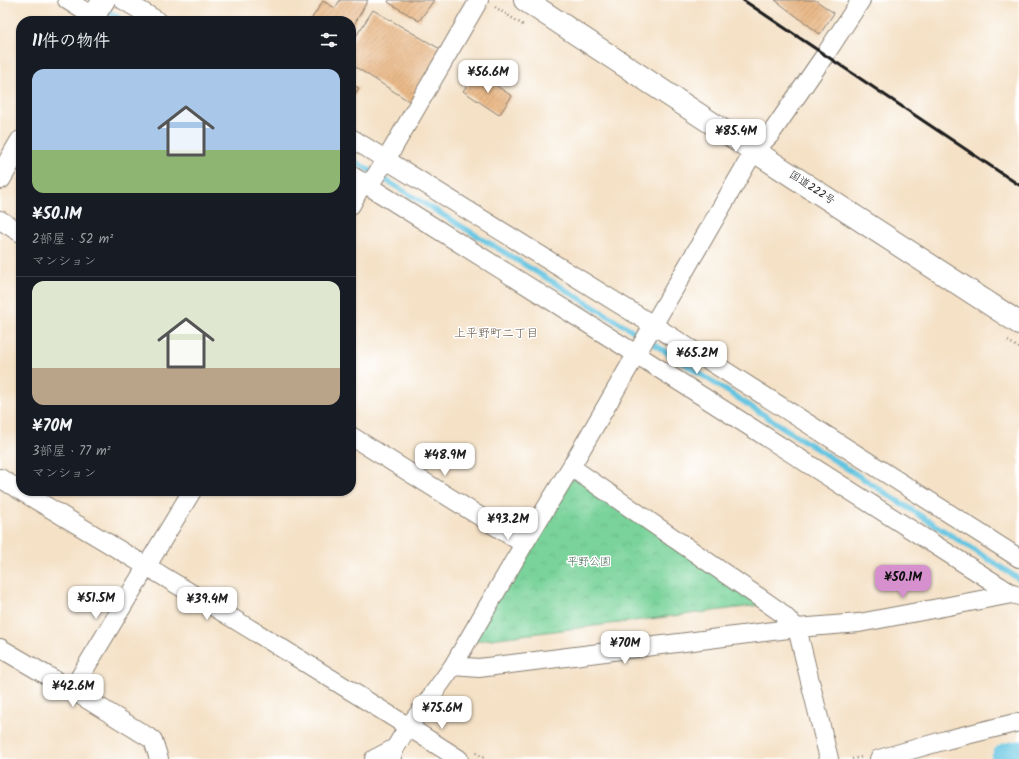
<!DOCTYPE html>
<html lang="ja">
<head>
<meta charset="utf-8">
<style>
  :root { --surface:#171b24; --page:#20242c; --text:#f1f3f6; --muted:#9ea1a6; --line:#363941; --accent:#d690ce }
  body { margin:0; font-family:Kalam,"Klee One",sans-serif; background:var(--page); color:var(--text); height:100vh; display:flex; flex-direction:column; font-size:15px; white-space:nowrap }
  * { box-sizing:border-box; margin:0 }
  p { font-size:13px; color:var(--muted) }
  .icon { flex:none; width:22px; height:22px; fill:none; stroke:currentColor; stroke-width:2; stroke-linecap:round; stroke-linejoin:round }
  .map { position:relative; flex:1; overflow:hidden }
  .panel { position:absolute; left:16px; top:16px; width:340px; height:480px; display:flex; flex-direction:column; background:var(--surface); border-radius:16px; box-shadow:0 1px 3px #0004 }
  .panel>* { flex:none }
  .price { position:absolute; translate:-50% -34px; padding:0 9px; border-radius:8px; background:#fff; color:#222; font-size:13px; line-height:26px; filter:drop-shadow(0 1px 2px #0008) }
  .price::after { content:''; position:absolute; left:50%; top:24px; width:12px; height:9px; margin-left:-6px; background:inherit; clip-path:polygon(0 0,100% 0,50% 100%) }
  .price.current { background:var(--accent); color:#111 }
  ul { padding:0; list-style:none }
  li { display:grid; align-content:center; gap:8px; height:212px; padding:0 16px }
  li+li { border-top:1px solid var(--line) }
  li span { display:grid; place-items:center; height:124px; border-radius:12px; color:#555 }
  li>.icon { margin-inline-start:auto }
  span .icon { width:72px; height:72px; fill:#fffc; stroke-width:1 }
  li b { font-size:17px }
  h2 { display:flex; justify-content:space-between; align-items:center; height:48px; padding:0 16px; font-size:17px }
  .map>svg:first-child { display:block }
  .park { fill:url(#park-crowns); stroke:#4a785b }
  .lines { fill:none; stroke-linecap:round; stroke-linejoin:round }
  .stream { stroke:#63c4e1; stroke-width:5.5 }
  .river { stroke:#63c4e1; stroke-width:33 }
  .building { fill:url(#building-hatch) }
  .minor-casing { stroke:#887e71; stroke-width:20 }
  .major-casing { stroke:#887e71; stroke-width:24 }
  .highway-casing { stroke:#887e71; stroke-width:24 }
  .path { stroke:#887e71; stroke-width:2.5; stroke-dasharray:1 3; stroke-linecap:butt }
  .minor { stroke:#fff; stroke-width:18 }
  .major { stroke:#fff; stroke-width:22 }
  .highway { stroke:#fff; stroke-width:22 }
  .rail { stroke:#1c1c1c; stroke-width:3 }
  .labels { text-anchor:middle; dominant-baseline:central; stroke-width:3; stroke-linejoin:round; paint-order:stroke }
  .street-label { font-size:11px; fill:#1c1c1c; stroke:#fff }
  .park-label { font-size:11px; fill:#41654e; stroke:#fff }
  .neighbourhood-label { font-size:12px; fill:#645342; stroke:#fff }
</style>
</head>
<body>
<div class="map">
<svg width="1019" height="759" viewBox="0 0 1019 759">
  <defs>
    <pattern id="park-crowns" width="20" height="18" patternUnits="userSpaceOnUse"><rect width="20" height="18" fill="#79d39a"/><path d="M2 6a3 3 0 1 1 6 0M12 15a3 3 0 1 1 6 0" fill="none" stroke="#68b584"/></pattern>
    <pattern id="building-hatch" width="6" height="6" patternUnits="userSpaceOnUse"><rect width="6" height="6" fill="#e9b989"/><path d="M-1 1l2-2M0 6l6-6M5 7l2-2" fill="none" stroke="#c79e76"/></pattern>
  </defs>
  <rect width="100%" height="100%" fill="#fff"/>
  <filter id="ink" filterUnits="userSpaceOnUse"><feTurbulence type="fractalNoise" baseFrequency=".025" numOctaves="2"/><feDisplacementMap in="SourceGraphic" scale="8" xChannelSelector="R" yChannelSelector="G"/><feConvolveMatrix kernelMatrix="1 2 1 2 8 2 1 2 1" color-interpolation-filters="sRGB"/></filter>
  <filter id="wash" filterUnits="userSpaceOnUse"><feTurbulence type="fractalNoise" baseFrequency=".012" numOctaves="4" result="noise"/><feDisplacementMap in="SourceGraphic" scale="16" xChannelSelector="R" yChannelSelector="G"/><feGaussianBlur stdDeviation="0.9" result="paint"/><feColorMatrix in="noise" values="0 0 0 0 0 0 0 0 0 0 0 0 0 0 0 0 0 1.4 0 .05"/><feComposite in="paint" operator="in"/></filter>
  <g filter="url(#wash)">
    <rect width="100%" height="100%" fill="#f4e1c6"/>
    <path class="park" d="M568 472 769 604 467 642Z"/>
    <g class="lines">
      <path class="stream" d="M104 9 124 21
        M351 159 635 332 1019 579"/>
      <path class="river" d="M1008 759 1019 757"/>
    </g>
    <g id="blocks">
      <path class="building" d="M340 0H368L351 30V21H310L323 1 335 8Z
        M389 0H434L419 21 388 2Z
        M775 0H815L834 13 820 34Z
        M373 10 447 53 415 105 351 64V44Z
        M477 73 512 96 499 115 463 91Z
        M351 84 359 88 351 101Z"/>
    </g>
  </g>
  <g filter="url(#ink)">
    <use href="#blocks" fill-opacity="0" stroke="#887e71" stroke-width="1"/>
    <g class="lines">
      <defs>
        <path id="minor" d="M67 0 100 21
          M123 0 158 21
          M351 138 653 325 1019 558
          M351 175 636 354 1012 594 1019 596
          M351 205 363 182 372 181 386 160 479 0
          M0 220 21 233
          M351 436 524 544
          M571 467 779 611 797 628 829 759
          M0 478 21 491
          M21 491C168 579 315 667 459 759
          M0 648 72 690 153 740 159 759
          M453 666 479 668 797 628 859 623 1012 594
          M72 690 192 491
          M374 759 395 748
          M391 759 395 748 408 727 425 705 453 666 524 544 571 467 754 151 770 135 825 55 861 0
          M879 759 946 740 1019 722"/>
        <path id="major" d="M90 21 104 0
          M0 178 21 142"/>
        <path id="highway" d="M525 0 754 151 1019 323"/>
      </defs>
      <use href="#minor" class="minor-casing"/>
      <use href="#major" class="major-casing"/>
      <use href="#highway" class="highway-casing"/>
      <path class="path" d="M495 7 523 25
        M1008 341 1019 348
        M476 753 486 759
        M852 759 862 757"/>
      <use href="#minor" class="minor"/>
      <use href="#major" class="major"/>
      <use href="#highway" class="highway"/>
      <path class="rail" d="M743 0 1019 185"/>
    </g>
  </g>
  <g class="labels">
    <g class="street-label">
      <text transform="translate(812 188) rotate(33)">国道222号</text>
    </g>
    <g class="park-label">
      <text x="589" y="562">平野公園</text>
    </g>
    <g class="neighbourhood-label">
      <text x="496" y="333">上平野町二丁目</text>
    </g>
  </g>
</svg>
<b class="price" style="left:488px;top:94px">¥56.6M</b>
<b class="price" style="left:736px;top:153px">¥85.4M</b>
<b class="price" style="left:697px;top:375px">¥65.2M</b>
<b class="price" style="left:445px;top:477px">¥48.9M</b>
<b class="price" style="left:508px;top:541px">¥93.2M</b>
<b class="price current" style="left:903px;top:599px">¥50.1M</b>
<b class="price" style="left:96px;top:620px">¥51.5M</b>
<b class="price" style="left:207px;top:621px">¥39.4M</b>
<b class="price" style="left:625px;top:665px">¥70M</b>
<b class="price" style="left:73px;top:708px">¥42.6M</b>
<b class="price" style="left:442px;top:730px">¥75.6M</b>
<section class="panel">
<h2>11件の物件<svg class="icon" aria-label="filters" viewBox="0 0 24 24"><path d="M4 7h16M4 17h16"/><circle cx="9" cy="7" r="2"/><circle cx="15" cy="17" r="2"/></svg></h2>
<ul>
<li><span style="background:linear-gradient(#a9c7e8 65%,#8fb573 0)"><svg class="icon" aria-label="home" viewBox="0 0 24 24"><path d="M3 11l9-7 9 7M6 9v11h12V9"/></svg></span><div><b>¥50.1M</b><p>2部屋 · 52 m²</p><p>マンション</p></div></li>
<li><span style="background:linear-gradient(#dfe7d0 70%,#b9a48a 0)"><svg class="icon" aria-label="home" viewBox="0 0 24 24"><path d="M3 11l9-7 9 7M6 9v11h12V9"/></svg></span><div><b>¥70M</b><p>3部屋 · 77 m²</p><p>マンション</p></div></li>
</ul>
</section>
</div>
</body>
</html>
